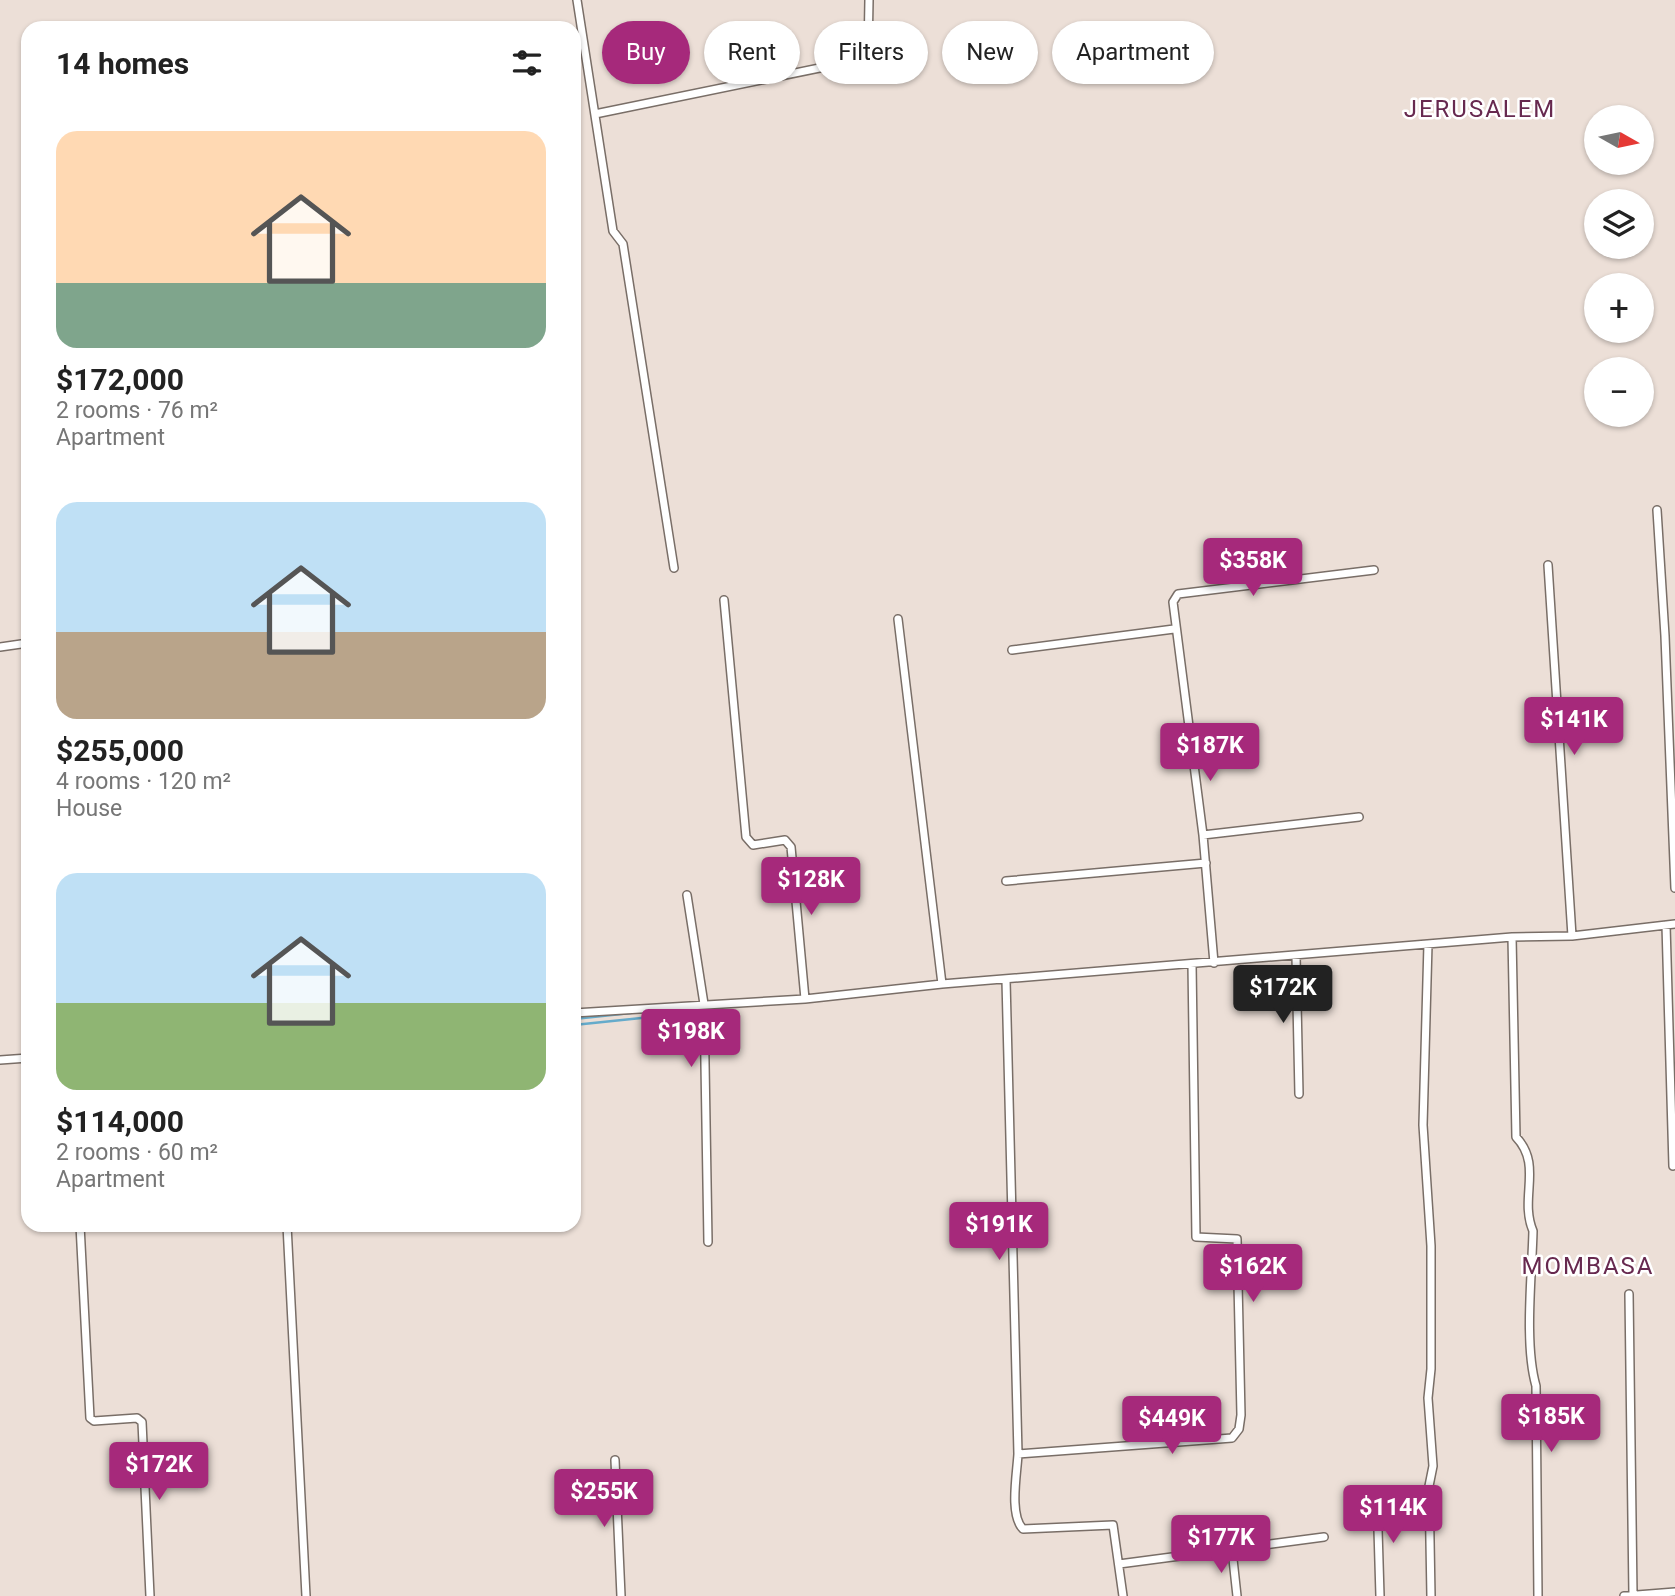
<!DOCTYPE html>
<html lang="en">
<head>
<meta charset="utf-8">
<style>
  :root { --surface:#fff; --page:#f6f6f6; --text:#222; --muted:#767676; --accent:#a6297b }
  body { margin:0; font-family:Roboto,sans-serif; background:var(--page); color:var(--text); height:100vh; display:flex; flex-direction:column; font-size:26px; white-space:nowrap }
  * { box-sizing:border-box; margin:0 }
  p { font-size:23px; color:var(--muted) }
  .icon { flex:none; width:38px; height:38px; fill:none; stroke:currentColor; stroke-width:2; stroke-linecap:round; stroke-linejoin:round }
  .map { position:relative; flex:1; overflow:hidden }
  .sheet { position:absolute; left:21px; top:21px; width:560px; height:1211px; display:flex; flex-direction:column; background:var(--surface); border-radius:21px; box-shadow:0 2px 5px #0004 }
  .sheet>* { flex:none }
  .hud { position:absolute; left:602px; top:21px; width:665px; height:63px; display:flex; gap:14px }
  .needle { width:46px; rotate:99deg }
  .controls { position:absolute; left:1584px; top:105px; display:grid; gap:14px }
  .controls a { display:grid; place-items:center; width:70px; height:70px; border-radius:50%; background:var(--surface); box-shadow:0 2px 5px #0004; font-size:35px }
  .price { position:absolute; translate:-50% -60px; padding:0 16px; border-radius:7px; background:var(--accent); color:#fff; font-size:23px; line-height:46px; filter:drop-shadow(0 2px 4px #0008) }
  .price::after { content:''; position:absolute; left:50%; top:42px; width:21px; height:16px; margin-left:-10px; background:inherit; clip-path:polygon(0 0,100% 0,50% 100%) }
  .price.selected { background:#222; color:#fff }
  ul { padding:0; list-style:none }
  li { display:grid; align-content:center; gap:14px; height:371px; padding:0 35px }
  li span { display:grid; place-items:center; height:217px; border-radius:21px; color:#555 }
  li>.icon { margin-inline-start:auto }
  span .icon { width:126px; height:126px; fill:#fffc; stroke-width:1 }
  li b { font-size:30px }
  h2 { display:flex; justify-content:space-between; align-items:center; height:84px; padding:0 35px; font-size:30px }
  .tag { padding:0 24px; border-radius:32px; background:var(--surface); box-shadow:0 2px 5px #0004; font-size:24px; line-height:63px }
  .tag.selected { background:var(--accent); color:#fff }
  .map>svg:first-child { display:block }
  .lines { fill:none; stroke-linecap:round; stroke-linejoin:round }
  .stream { stroke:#65abcb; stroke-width:2.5 }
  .minor-casing { stroke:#796e67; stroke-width:10 }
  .minor { stroke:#fff; stroke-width:7 }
  .labels { text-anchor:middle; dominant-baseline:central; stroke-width:5; stroke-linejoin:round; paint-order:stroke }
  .quarter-label { font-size:24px; letter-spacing:2px; fill:#67294f; stroke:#fff }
</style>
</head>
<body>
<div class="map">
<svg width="1675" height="1596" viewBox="0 0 1675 1596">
  <rect width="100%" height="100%" fill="#ecdfd7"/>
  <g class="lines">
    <path class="stream" d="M574 1019 631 1013
      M574 1025 699 1012"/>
    <defs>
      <path id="minor" d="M577 0 613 231 623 244 674 568
        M595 114 839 64 865 63 868 54 869 0
        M1657 510 1665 636 1675 888
        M1548 565 1572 936
        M724 600 746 837 753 845 785 840 791 847 805 999
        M898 619 942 984
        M0 647 28 643
        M1012 650 1174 629
        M1203 835 1359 817
        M1006 881 1206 863
        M687 895 704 1004 708 1242
        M1666 925 1673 1166
        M1512 937 1516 1137C1543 1165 1519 1198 1533 1231 1532 1275 1524 1344 1536 1386L1538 1596
        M1428 944 1423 1125 1431 1246V1369L1428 1398 1433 1466 1429 1486 1431 1596
        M1296 956 1299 1094
        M1214 963 1203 835 1173 602 1178 594 1374 570
        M1006 980 1018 1454C1017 1474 1009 1515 1023 1529L1113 1525 1123 1596
        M574 1013 805 999 942 984 1512 937 1572 936 1675 924
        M0 1060 28 1058
        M80 1225 90 1418 94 1421 137 1418 142 1422 150 1596
        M287 1225 306 1596
        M1629 1294 1633 1595
        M1018 1454 1232 1438 1239 1429 1241 1415 1237 1239 1196 1237 1192 964
        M615 1460 621 1596
        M1377 1496 1380 1596
        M1232 1550 1237 1596
        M1119 1564 1324 1537
        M1624 1596 1675 1592"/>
    </defs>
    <use href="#minor" class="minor-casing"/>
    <use href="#minor" class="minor"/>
  </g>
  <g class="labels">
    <g class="quarter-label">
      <text x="1480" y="109">JERUSALEM</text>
      <text x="1588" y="1266">MOMBASA</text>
    </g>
  </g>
</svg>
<div class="controls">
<a><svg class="needle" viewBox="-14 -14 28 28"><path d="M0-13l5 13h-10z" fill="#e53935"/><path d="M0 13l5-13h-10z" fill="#767676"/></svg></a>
<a><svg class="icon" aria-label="layers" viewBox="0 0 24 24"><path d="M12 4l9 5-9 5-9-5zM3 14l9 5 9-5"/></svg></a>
<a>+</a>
<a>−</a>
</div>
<b class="price" style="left:1253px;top:598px">$358K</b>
<b class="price" style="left:1574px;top:757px">$141K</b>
<b class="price" style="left:1210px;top:783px">$187K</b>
<b class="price" style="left:811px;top:917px">$128K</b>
<b class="price selected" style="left:1283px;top:1025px">$172K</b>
<b class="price" style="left:691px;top:1069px">$198K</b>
<b class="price" style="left:999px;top:1262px">$191K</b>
<b class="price" style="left:1253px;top:1304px">$162K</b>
<b class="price" style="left:1551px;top:1454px">$185K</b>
<b class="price" style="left:1172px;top:1456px">$449K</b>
<b class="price" style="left:159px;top:1502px">$172K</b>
<b class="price" style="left:604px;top:1529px">$255K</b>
<b class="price" style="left:1393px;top:1545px">$114K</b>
<b class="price" style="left:1221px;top:1575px">$177K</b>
<div class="hud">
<a class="tag selected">Buy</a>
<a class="tag">Rent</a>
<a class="tag">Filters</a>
<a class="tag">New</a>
<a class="tag">Apartment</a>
</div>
<section class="sheet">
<h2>14 homes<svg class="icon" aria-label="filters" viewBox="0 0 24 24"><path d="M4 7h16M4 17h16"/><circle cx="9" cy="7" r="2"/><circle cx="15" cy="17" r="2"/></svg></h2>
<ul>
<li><span style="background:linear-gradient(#ffd9b3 70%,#7fa58c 0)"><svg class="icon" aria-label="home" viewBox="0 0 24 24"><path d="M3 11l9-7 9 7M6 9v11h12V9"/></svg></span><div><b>$172,000</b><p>2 rooms · 76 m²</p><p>Apartment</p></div></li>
<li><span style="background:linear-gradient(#bfe0f5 60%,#b9a48a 0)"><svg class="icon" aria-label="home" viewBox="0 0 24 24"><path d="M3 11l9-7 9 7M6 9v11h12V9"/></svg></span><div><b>$255,000</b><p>4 rooms · 120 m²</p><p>House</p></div></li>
<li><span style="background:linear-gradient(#bfe0f5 60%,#8fb573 0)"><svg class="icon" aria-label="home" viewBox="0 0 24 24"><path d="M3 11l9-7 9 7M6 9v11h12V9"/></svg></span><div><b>$114,000</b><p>2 rooms · 60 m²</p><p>Apartment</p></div></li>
</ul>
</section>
</div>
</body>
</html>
